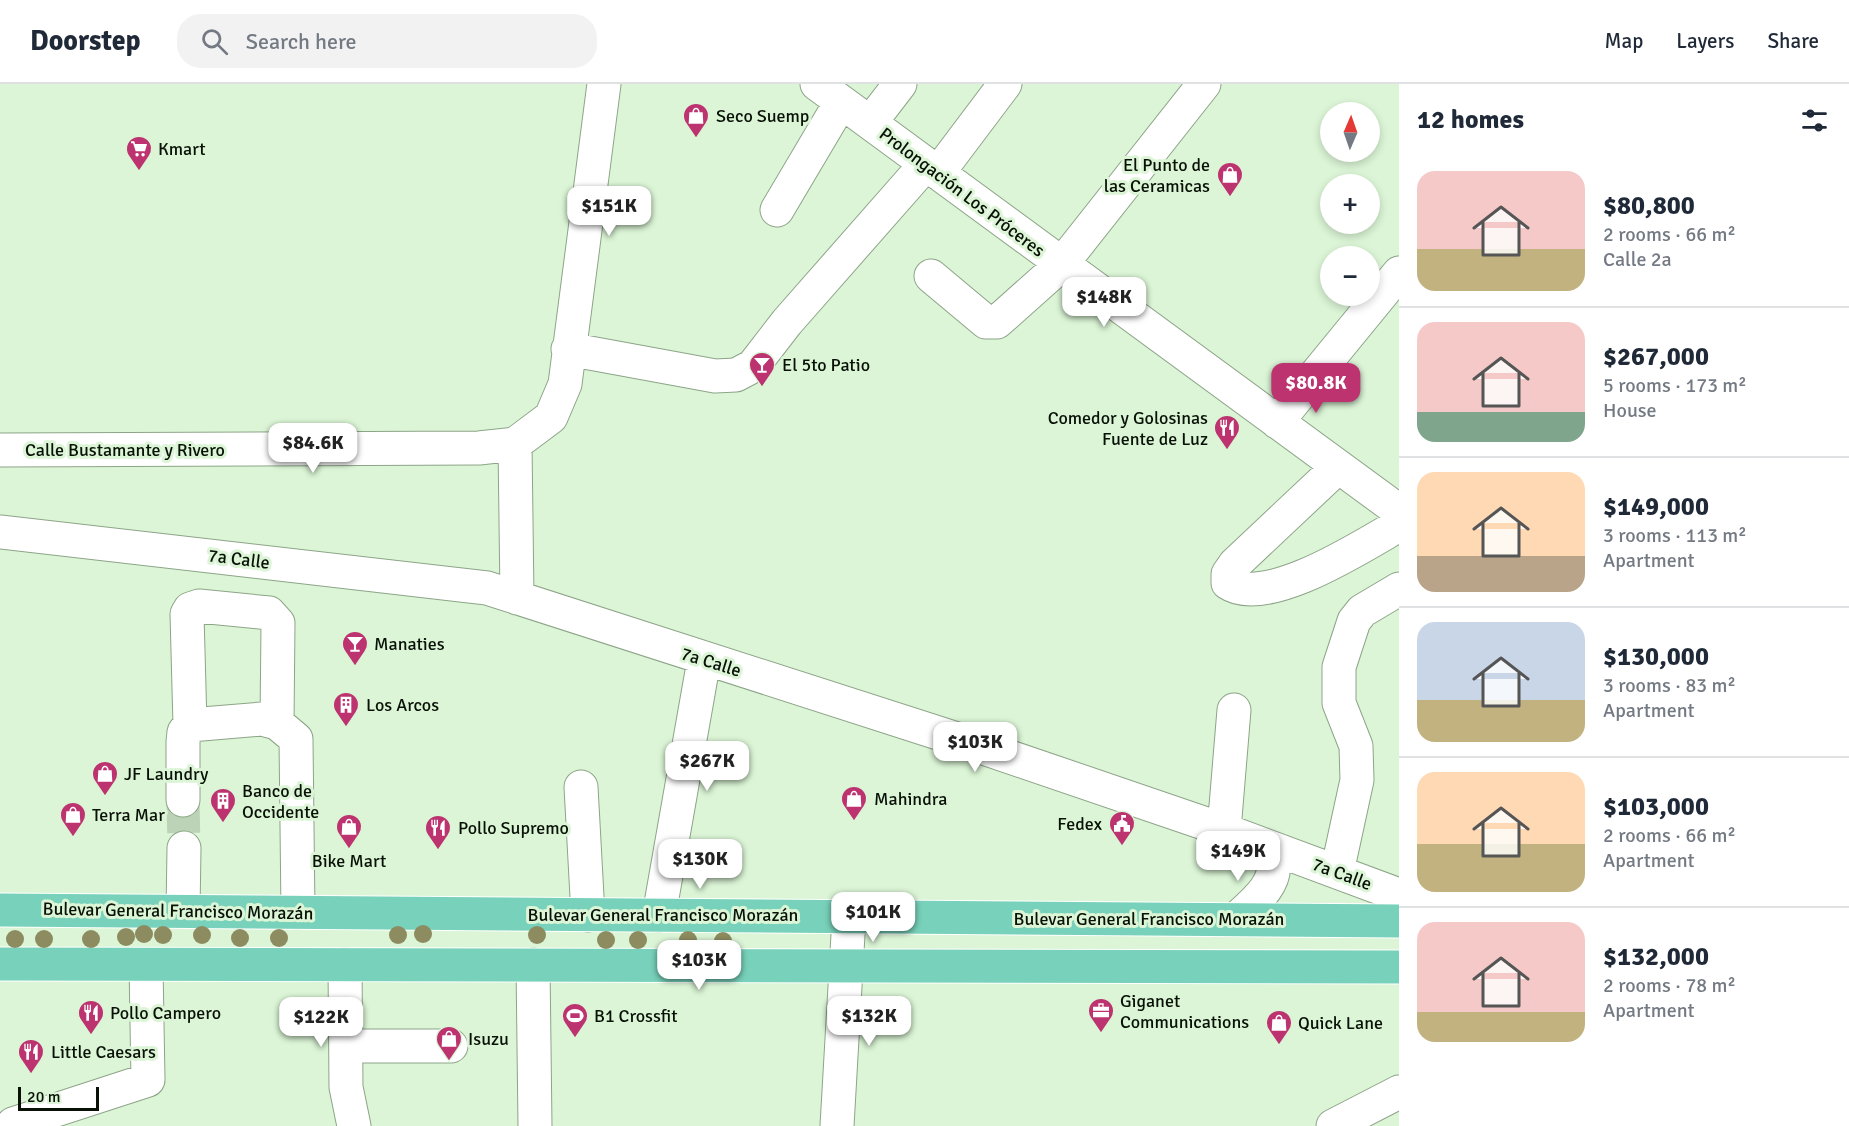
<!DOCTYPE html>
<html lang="en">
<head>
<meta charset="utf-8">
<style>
  :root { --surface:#fff; --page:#f2f2f3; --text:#1f2937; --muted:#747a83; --line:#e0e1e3; --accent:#bc3370 }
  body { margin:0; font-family:Signika,sans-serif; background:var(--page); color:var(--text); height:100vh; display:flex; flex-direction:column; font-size:22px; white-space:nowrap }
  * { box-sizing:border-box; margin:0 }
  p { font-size:20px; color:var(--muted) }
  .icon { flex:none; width:33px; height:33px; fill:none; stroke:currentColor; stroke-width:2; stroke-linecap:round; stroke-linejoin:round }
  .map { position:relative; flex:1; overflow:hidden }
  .sheet { display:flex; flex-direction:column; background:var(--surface); width:450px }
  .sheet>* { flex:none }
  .needle { width:39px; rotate:2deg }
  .fabs { position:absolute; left:1320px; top:18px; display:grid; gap:12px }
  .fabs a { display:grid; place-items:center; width:60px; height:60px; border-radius:50%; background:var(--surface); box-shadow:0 3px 9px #0003; font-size:30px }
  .scale { position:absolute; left:18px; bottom:15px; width:81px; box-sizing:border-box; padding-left:6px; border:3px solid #091107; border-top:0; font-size:16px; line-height:21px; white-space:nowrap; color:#091107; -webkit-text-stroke:4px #dbf5d6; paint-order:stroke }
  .price { position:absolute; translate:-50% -51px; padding:0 14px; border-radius:12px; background:#fff; color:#222; font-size:20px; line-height:39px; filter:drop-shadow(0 2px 3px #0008) }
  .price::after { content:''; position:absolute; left:50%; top:36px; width:18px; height:14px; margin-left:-9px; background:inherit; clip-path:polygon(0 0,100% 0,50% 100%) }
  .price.current { background:var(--accent); color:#fff }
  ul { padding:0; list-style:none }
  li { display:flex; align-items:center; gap:18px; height:150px; padding:0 18px }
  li+li { border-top:2px solid var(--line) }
  li span { display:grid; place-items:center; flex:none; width:168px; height:120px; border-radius:18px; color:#555 }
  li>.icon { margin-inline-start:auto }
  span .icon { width:72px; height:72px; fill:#fffc; stroke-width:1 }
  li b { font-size:26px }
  h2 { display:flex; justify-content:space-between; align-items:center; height:72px; padding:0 18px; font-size:26px }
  header { display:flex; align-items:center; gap:36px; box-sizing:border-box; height:84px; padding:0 30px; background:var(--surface); border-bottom:2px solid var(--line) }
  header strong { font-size:28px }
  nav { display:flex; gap:33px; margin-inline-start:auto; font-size:21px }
  .search { width:420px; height:54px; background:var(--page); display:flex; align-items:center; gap:15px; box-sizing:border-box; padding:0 21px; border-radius:24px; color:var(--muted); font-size:22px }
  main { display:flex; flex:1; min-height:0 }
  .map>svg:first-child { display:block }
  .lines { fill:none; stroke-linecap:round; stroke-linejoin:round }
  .minor-tunnel { stroke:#bcd3b7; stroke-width:33; stroke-dasharray:33 16; stroke-linecap:butt }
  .minor-casing { stroke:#8da488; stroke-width:35 }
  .major-casing { stroke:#fff; stroke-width:35 }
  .minor { stroke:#fff; stroke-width:33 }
  .major { stroke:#78d1ba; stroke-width:33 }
  .tree { fill:#8d8c60 }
  .labels { text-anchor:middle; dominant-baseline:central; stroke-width:6; stroke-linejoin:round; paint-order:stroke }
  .poi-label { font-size:18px; fill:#091107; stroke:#dbf5d6; text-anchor:start }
  .street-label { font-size:18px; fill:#091107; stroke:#dbf5d6 }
</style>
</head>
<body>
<header>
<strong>Doorstep</strong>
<div class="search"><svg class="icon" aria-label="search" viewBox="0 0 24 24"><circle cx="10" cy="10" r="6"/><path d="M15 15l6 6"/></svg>Search here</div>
<nav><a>Map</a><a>Layers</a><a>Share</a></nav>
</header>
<main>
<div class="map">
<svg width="1399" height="1042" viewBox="0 0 1399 1042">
  <rect width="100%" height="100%" fill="#dbf5d6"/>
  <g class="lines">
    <path class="minor-tunnel" d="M183 716 184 764"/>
    <defs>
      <path id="minor" d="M817 0 1399 427
        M870 39 900 0
        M938 89 1005 0
        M777 126 841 18
        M931 192 986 238H997L1061 181 1204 0
        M568 265 715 292 736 291 753 282 787 238 925 81
        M1277 338 1399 189
        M515 360 517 514
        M0 366 479 364 515 360 551 333 565 300 604 0
        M1338 383 1235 480 1228 490V499C1266 525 1364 461 1399 441
        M0 448 487 504 963 657 1224 746 1399 811
        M190 641 187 530 190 525 199 522 269 529 278 539 277 639
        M581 703 588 831
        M183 716V658L184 648 190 641 262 635 277 639 296 655 298 828
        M1224 746 1234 626
        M1337 788 1357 696 1356 662 1339 619V583L1354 537 1362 527 1399 505
        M183 827 184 764
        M659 831 704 576
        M1236 835C1251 821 1280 799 1272 776 1270 771 1264 765 1260 760
        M345 881 346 1003 354 1042
        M533 881 535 1042
        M346 962H451
        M13 1040 148 996 146 881
        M837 1042 849 833
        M1333 1042 1399 1008"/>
      <path id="major" d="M0 826 1399 837
        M0 880 1399 883"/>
    </defs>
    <use href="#minor" class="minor-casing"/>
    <use href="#major" class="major-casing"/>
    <use href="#minor" class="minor"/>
    <use href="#major" class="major"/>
  </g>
  <g class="tree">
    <circle cx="144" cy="850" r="9"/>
    <circle cx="423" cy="850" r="9"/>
    <circle cx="163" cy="851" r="9"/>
    <circle cx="202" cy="851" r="9"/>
    <circle cx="398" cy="851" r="9"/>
    <circle cx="537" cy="851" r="9"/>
    <circle cx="126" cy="853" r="9"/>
    <circle cx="240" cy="854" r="9"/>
    <circle cx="279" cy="854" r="9"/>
    <circle cx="15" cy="855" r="9"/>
    <circle cx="44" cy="855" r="9"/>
    <circle cx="91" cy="855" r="9"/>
    <circle cx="606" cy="856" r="9"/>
    <circle cx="638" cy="856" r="9"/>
    <circle cx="688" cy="856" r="9"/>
    <circle cx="723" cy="857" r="9"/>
  </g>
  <defs>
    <symbol id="shop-pin" viewBox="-11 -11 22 30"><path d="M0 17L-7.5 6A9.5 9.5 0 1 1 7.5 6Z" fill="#bc3370" stroke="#dbf5d6"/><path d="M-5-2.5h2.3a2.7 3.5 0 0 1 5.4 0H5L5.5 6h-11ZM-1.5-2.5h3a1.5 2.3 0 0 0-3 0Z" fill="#fff"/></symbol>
    <symbol id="supermarket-pin" viewBox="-11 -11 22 30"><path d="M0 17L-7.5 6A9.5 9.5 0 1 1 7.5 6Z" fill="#bc3370" stroke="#dbf5d6"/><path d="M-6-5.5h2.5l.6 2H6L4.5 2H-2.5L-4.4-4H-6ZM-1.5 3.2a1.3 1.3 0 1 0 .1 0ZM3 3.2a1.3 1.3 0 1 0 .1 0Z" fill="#fff"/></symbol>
    <symbol id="bar-pin" viewBox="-11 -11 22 30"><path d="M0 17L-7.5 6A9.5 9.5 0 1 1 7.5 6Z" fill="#bc3370" stroke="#dbf5d6"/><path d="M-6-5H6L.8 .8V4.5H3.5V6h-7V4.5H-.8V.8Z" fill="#fff"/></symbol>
    <symbol id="restaurant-pin" viewBox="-11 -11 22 30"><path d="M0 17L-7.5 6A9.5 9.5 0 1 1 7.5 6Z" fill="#bc3370" stroke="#dbf5d6"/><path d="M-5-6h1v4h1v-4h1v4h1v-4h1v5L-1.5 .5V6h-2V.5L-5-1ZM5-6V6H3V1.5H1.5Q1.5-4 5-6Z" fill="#fff"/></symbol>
    <symbol id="building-pin" viewBox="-11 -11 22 30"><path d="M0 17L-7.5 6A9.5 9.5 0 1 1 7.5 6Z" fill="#bc3370" stroke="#dbf5d6"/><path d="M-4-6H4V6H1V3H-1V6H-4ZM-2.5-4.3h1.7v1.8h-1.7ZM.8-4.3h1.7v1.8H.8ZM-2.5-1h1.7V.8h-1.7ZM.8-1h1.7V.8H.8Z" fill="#fff"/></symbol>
    <symbol id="civic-pin" viewBox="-11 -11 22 30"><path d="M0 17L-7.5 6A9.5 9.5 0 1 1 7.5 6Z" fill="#bc3370" stroke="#dbf5d6"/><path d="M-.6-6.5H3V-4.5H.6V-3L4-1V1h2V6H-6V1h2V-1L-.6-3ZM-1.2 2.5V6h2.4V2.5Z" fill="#fff"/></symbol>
    <symbol id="office-pin" viewBox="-11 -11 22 30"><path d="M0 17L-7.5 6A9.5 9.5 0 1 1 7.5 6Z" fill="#bc3370" stroke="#dbf5d6"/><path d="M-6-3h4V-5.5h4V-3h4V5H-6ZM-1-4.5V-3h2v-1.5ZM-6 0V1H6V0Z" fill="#fff"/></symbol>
    <symbol id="stadium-pin" viewBox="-11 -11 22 30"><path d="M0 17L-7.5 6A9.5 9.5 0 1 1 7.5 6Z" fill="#bc3370" stroke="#dbf5d6"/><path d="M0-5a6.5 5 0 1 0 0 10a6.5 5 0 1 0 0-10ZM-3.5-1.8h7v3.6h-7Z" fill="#fff"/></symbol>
  </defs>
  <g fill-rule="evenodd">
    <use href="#shop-pin" x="681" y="17" width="30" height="40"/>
    <use href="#supermarket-pin" x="124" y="50" width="30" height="40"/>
    <use href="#shop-pin" x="1215" y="76" width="30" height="40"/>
    <use href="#bar-pin" x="747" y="266" width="30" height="40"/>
    <use href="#restaurant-pin" x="1212" y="329" width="30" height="40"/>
    <use href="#bar-pin" x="340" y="545" width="30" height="40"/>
    <use href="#building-pin" x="331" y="606" width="30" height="40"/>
    <use href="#shop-pin" x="90" y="675" width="30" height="40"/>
    <use href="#shop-pin" x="839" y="700" width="30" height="40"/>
    <use href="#building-pin" x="208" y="702" width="30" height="40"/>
    <use href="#shop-pin" x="58" y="716" width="30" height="40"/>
    <use href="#civic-pin" x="1107" y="725" width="30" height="40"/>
    <use href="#shop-pin" x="334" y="728" width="30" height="40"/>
    <use href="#restaurant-pin" x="423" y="729" width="30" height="40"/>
    <use href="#office-pin" x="1086" y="912" width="30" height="40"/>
    <use href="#restaurant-pin" x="76" y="914" width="30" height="40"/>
    <use href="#stadium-pin" x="560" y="917" width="30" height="40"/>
    <use href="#shop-pin" x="1264" y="924" width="30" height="40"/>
    <use href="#shop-pin" x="434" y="940" width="30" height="40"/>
    <use href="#restaurant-pin" x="16" y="953" width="30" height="40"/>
  </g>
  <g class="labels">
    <g class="poi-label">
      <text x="716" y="32">Seco Suemp</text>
      <text x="158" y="65">Kmart</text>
      <text x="1210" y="81" text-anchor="end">El Punto de<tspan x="1210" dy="21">las Ceramicas</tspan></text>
      <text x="782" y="281">El 5to Patio</text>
      <text x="1208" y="334" text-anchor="end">Comedor y Golosinas<tspan x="1208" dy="21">Fuente de Luz</tspan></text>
      <text x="374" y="560">Manaties</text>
      <text x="366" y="621">Los Arcos</text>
      <text x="124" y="690">JF Laundry</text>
      <text x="242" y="707">Banco de<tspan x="242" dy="21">Occidente</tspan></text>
      <text x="874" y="715">Mahindra</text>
      <text x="92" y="731">Terra Mar</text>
      <text x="1102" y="740" text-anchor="end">Fedex</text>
      <text x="458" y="744">Pollo Supremo</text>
      <text x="349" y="777" text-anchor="middle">Bike Mart</text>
      <text x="1120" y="917">Giganet<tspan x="1120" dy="21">Communications</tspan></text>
      <text x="110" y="929">Pollo Campero</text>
      <text x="594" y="932">B1 Crossfit</text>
      <text x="1298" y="939">Quick Lane</text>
      <text x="468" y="955">Isuzu</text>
      <text x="51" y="968">Little Caesars</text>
    </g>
    <g class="street-label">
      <text transform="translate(962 108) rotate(37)">Prolongación Los Próceres</text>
      <text x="125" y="366">Calle Bustamante y Rivero</text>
      <text transform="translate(239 475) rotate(7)">7a Calle</text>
      <text transform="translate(711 578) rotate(17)">7a Calle</text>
      <text transform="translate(1342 790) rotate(20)">7a Calle</text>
      <text transform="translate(178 827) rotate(1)">Bulevar General Francisco Morazán</text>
      <text x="663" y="831">Bulevar General Francisco Morazán</text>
      <text x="1149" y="835">Bulevar General Francisco Morazán</text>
    </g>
  </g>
</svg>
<div class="fabs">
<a><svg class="needle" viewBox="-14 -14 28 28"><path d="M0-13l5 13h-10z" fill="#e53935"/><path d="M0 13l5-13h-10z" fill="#747a83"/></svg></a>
<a>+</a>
<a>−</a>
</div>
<div class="scale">20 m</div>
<b class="price" style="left:609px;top:153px">$151K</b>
<b class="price" style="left:1104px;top:244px">$148K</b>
<b class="price current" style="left:1316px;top:330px">$80.8K</b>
<b class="price" style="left:313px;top:390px">$84.6K</b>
<b class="price" style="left:975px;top:689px">$103K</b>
<b class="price" style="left:707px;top:708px">$267K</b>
<b class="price" style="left:1238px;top:798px">$149K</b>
<b class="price" style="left:700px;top:806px">$130K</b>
<b class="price" style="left:873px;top:859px">$101K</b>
<b class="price" style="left:699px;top:907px">$103K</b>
<b class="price" style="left:869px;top:963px">$132K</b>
<b class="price" style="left:321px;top:964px">$122K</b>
</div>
<section class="sheet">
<h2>12 homes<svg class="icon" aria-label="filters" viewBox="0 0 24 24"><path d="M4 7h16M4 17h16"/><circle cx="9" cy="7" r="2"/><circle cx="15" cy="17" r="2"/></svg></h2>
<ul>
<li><span style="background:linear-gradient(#f6c9c9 65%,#c2b280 0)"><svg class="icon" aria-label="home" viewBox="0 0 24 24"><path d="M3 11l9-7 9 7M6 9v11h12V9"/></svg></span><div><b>$80,800</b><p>2 rooms · 66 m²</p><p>Calle 2a</p></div></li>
<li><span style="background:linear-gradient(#f6c9c9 75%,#7fa58c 0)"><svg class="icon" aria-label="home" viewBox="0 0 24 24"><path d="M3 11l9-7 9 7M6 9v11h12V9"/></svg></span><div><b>$267,000</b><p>5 rooms · 173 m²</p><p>House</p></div></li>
<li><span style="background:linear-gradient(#ffd9b3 70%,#b9a48a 0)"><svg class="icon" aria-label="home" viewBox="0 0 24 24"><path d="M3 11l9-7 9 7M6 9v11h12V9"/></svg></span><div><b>$149,000</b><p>3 rooms · 113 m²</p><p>Apartment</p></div></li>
<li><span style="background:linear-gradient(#c9d6e8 65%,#c2b280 0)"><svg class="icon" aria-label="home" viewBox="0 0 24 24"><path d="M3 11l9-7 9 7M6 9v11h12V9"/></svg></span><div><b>$130,000</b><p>3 rooms · 83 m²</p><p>Apartment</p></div></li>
<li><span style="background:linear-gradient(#ffd9b3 60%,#c2b280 0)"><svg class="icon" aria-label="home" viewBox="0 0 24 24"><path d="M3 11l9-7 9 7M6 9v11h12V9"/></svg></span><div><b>$103,000</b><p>2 rooms · 66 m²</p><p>Apartment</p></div></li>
<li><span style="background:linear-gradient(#f6c9c9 75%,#c2b280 0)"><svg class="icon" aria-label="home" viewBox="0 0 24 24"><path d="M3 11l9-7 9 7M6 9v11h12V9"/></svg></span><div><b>$132,000</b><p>2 rooms · 78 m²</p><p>Apartment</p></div></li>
</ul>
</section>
</main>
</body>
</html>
